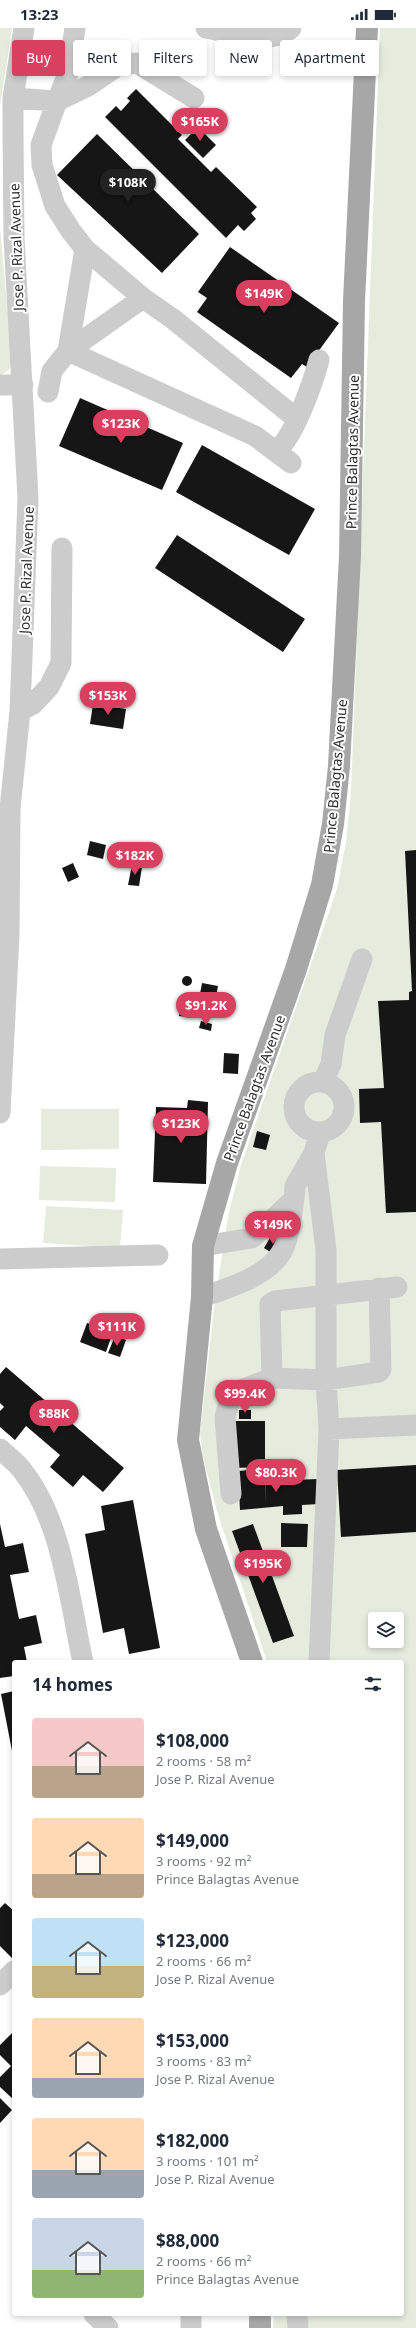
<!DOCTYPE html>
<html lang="en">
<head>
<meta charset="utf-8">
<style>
  :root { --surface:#fff; --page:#f2f2f3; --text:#1f2937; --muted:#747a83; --accent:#d93f5f }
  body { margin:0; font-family:"Noto Sans",sans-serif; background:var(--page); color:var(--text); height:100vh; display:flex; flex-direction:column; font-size:15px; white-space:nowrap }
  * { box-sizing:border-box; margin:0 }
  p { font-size:13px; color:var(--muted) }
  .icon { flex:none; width:22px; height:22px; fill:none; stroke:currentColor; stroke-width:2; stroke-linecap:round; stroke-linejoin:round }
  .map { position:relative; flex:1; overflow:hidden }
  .details { position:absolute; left:12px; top:1632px; width:392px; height:656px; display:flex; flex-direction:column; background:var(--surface); border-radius:4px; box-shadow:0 2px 6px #0003 }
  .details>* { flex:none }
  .top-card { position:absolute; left:12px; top:12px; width:392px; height:36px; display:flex; gap:8px }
  .tools { position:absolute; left:368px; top:1584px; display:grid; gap:8px }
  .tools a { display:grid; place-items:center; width:36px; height:36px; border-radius:4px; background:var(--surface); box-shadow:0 2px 6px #0003; font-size:20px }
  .price { position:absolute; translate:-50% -34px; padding:0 9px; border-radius:14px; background:var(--accent); color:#fff; font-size:13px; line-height:26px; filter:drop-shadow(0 1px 2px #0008) }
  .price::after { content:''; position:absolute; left:50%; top:24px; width:12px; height:9px; margin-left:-6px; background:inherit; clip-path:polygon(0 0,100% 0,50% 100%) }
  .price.selected { background:#222; color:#fff }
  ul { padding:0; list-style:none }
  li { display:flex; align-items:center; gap:12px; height:100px; padding:0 20px }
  li span { display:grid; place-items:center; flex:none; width:112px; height:80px; border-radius:4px; color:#555 }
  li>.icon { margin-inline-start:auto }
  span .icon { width:48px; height:48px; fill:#fffc; stroke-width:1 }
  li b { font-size:17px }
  h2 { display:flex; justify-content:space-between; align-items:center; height:48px; padding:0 20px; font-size:17px }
  .tag { padding:0 14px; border-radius:4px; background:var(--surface); box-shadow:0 2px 6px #0003; font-size:14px; line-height:36px }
  .tag.selected { background:var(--accent); color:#fff }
  .status { display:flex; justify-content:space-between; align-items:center; height:28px; padding:0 20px; background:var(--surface); direction:ltr }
  .status svg { height:11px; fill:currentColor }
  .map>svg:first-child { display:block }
  .green { fill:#e7ebde; fill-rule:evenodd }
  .building { fill:#161616 }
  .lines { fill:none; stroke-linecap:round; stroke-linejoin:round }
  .minor { stroke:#ccc; stroke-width:21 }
  .major { stroke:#a7a7a7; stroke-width:22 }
  .labels { text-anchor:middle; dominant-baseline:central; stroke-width:4; stroke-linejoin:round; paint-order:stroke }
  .street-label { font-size:14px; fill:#2f2f2f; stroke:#fff }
</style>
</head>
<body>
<div class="status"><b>13:23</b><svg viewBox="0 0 49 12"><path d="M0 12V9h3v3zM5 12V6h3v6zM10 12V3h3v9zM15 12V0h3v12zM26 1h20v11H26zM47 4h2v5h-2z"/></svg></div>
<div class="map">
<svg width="416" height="2300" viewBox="0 0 416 2300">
  <rect width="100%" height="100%" fill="#fff"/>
  <path class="green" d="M0 0H12L0 78Z
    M380 0H416V2300H273L274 2286H402V1634H267L218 1487 203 1429 200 1406 214 1280 228 1188 241 1137 337 861 346 814 351 764ZM375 1591H397V1613H375Z
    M0 198 12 334 9 342 0 348Z
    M41 1081H119V1121L41 1122Z
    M40 1138 116 1140 115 1174 39 1172Z
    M46 1178 123 1182 120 1220 43 1215Z"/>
  <path class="building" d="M136 61 182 107 178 111 211 144 216 139 257 179 251 185 256 191 244 203 238 197 226 210 105 89 116 78 121 83 130 73 127 70Z
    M198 99 216 117 203 130 185 112Z
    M97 106 199 206 162 245 57 147Z
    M230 219 339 295 307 339 302 336 291 350 197 284 207 270 198 264Z
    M80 370 183 415 162 462 59 418Z
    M202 417 315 481 289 527 176 464Z
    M177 507 305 591 283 624 155 540Z
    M93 676 126 681 123 701 90 696Z
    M90 813 106 817 103 831 87 827Z
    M416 822V1184L386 1185 381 1094 360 1095 359 1061 384 1060 378 973 409 972V964L412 963 405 823Z
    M73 835 79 849 68 854 62 840Z
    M132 837 142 839 139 858 128 857Z
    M182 953a5 5 0 1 1 10 0a5 5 0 1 1-10 0Z
    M202 955 218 958 216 969 200 966Z
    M204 977 215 980 213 986 202 983Z
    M180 981 188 983 187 989 179 988Z
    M201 993 212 996 211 1003 199 1000Z
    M224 1025 239 1026 238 1046 223 1045Z
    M188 1072 208 1074 206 1156 153 1154 156 1079 187 1080Z
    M257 1103 270 1107 266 1122 253 1119Z
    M258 1188 264 1193 256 1201 250 1195Z
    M271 1208 282 1214 275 1227 264 1220Z
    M87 1295 113 1304 106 1324 80 1314Z
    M115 1308 126 1312 120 1329 108 1325Z
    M6 1339 124 1440 103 1464 83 1447 73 1459 50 1439 60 1427 26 1398 15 1412 0 1399V1383L4 1379 0 1375V1346Z
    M239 1382H251V1391H239Z
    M234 1393H265V1439L234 1440Z
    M416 1437V1504L341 1509 337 1442Z
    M264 1441 266 1476 265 1453 318 1451 319 1476 302 1477V1486L283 1487V1478L240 1482 238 1443Z
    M133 1472 160 1620 129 1626 124 1600 103 1605 85 1506 105 1502 101 1478Z
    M281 1495 308 1496 307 1519H281Z
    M0 1496 5 1519 23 1515 29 1544 10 1547 19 1591 36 1587 42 1615 24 1619 27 1634H14V1648L0 1650Z
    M253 1496 294 1608 273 1615 232 1503Z
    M14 1663V1728H13L1 1666Z
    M5 1875 14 1883V1932L0 1918V1880Z
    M14 2003V2072L0 2059V2049L11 2038 0 2027V2017Z
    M0 2070 12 2082 0 2095Z"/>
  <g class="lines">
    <path class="minor" d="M206 0C232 4 269 19 291 0
      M13 70 57 73 68 46 75 0
      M194 70 137 35 119 37 88 58 57 73 41 117 42 137 55 178 71 203 85 221 143 270 173 291 297 391
      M85 221 68 323 143 270
      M0 357H23
      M48 364 52 343 68 323 255 408 275 423C292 416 314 351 319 332
      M275 423 291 435
      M20 683 33 676 49 659 61 635 62 520
      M294 1079a25 25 0 1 1 50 0a25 25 0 1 1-50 0Z
      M323 1054 331 1036 335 1007 362 931
      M0 1085 9 907 10 781 20 683 28 470 14 210 13 104V70L24 0
      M314 1125 326 1222V1352L329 1401 319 1634
      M203 1218 252 1210 273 1191 294 1171 295 1158 314 1125 320 1105
      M0 1231 158 1227
      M202 1269C226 1261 268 1248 281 1225 290 1210 291 1188 294 1171
      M272 1350 270 1276 275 1273 397 1259
      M329 1401 416 1397
      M0 1421C7 1428 16 1434 22 1442 63 1494 69 1571 83 1634
      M231 1466 225 1389 230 1371 241 1362 272 1350 326 1352 379 1344 381 1341 379 1260
      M0 1957 14 1943
      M94 2286 108 2300
      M297 2286 298 2300
      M191 2300V2286"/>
    <path class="major" d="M252 1634 206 1501 188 1412 202 1269 203 1218 227 1135 296 941 322 857 333 796 339 738 350 528 354 273 367 0
      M260 2286V2300"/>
  </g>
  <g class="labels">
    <g class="street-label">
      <text transform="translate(16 219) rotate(-92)">Jose P. Rizal Avenue</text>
      <text transform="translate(352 424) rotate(-89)">Prince Balagtas Avenue</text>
      <text transform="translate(26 542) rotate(-88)">Jose P. Rizal Avenue</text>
      <text transform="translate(335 748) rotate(-85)">Prince Balagtas Avenue</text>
      <text transform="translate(254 1060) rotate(-70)">Prince Balagtas Avenue</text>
    </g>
  </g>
</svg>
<div class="tools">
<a><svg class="icon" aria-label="layers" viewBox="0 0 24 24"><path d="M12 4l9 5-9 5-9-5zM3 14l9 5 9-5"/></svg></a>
</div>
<b class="price" style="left:200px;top:114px">$165K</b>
<b class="price selected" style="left:128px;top:175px">$108K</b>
<b class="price" style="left:264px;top:286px">$149K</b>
<b class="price" style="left:121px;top:416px">$123K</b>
<b class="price" style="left:108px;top:688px">$153K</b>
<b class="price" style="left:135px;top:848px">$182K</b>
<b class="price" style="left:206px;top:998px">$91.2K</b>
<b class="price" style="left:181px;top:1116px">$123K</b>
<b class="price" style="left:273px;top:1217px">$149K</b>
<b class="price" style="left:117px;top:1319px">$111K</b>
<b class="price" style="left:245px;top:1386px">$99.4K</b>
<b class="price" style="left:54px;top:1406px">$88K</b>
<b class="price" style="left:276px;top:1465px">$80.3K</b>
<b class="price" style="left:263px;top:1556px">$195K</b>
<div class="top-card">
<a class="tag selected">Buy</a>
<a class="tag">Rent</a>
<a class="tag">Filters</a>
<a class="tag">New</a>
<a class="tag">Apartment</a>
</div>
<section class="details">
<h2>14 homes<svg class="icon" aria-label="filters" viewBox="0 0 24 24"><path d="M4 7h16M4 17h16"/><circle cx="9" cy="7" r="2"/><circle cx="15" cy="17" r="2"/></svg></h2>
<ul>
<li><span style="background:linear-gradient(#f6c9c9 60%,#b9a48a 0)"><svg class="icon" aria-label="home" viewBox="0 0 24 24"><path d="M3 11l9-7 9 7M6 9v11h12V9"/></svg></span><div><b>$108,000</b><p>2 rooms · 58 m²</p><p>Jose P. Rizal Avenue</p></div></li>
<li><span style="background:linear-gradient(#ffd9b3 70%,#b9a48a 0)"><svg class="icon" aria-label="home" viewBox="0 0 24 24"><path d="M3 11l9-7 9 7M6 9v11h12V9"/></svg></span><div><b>$149,000</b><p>3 rooms · 92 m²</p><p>Prince Balagtas Avenue</p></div></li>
<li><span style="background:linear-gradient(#bfe0f5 60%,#c2b280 0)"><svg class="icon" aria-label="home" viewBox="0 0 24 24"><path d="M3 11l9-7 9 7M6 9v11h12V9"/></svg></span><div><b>$123,000</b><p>2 rooms · 66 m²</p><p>Jose P. Rizal Avenue</p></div></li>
<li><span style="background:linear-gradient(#ffd9b3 75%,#9aa5b1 0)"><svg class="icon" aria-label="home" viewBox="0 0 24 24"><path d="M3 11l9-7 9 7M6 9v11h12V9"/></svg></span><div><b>$153,000</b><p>3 rooms · 83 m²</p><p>Jose P. Rizal Avenue</p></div></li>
<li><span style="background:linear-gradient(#ffd9b3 65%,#9aa5b1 0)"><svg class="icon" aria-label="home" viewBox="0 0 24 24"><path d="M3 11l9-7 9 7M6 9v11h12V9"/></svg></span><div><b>$182,000</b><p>3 rooms · 101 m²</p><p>Jose P. Rizal Avenue</p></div></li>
<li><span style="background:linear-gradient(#c9d6e8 65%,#8fb573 0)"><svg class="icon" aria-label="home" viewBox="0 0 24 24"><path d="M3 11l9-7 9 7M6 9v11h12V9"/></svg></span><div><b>$88,000</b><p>2 rooms · 66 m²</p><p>Prince Balagtas Avenue</p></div></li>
</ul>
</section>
</div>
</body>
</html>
